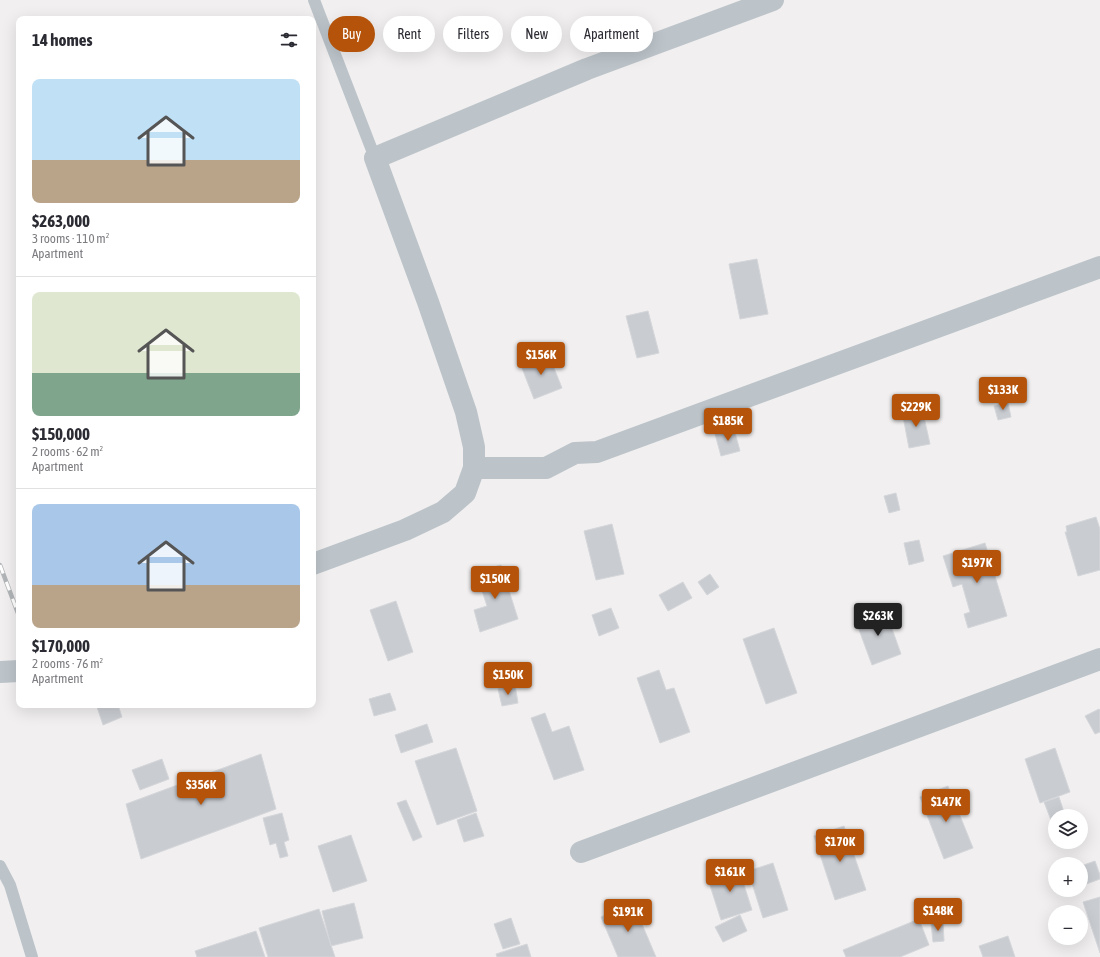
<!DOCTYPE html>
<html lang="en">
<head>
<meta charset="utf-8">
<style>
  :root { --surface:#fff; --page:#f2f2f3; --text:#2b2b33; --muted:#7c7c81; --line:#e1e1e2; --accent:#b45309 }
  body { margin:0; font-family:"Asap Condensed",sans-serif; background:var(--page); color:var(--text); height:100vh; display:flex; flex-direction:column; font-size:15px; white-space:nowrap }
  * { box-sizing:border-box; margin:0 }
  p { font-size:13px; color:var(--muted) }
  .icon { flex:none; width:22px; height:22px; fill:none; stroke:currentColor; stroke-width:2; stroke-linecap:round; stroke-linejoin:round }
  .map { position:relative; flex:1; overflow:hidden }
  .sheet { position:absolute; left:16px; top:16px; width:300px; height:692px; display:flex; flex-direction:column; background:var(--surface); border-radius:8px; box-shadow:0 4px 16px #0002 }
  .sheet>* { flex:none }
  .guide { position:absolute; left:328px; top:16px; width:380px; height:36px; display:flex; gap:8px }
  .buttons { position:absolute; left:1048px; top:809px; display:grid; gap:8px }
  .buttons a { display:grid; place-items:center; width:40px; height:40px; border-radius:50%; background:var(--surface); box-shadow:0 4px 16px #0002; font-size:20px }
  .price { position:absolute; translate:-50% -34px; padding:0 9px; border-radius:4px; background:var(--accent); color:#fff; font-size:13px; line-height:26px; filter:drop-shadow(0 1px 2px #0008) }
  .price::after { content:''; position:absolute; left:50%; top:24px; width:12px; height:9px; margin-left:-6px; background:inherit; clip-path:polygon(0 0,100% 0,50% 100%) }
  .price.on { background:#222; color:#fff }
  ul { padding:0; list-style:none }
  li { display:grid; align-content:center; gap:8px; height:212px; padding:0 16px }
  li+li { border-top:1px solid var(--line) }
  li span { display:grid; place-items:center; height:124px; border-radius:8px; color:#555 }
  li>.icon { margin-inline-start:auto }
  span .icon { width:72px; height:72px; fill:#fffc; stroke-width:1 }
  li b { font-size:17px }
  h2 { display:flex; justify-content:space-between; align-items:center; height:48px; padding:0 16px; font-size:17px }
  .chip { padding:0 14px; border-radius:18px; background:var(--surface); box-shadow:0 4px 16px #0002; font-size:14px; line-height:36px }
  .chip.on { background:var(--accent); color:#fff }
  .map>svg:first-child { display:block }
  .building { fill:#c9ccd1; stroke:#d4d6da }
  .lines { fill:none; stroke-linecap:round; stroke-linejoin:round }
  .service { stroke:#bcc4ca; stroke-width:12 }
  .minor { stroke:#bcc4ca; stroke-width:22 }
  .rail-casing { stroke:#b2b5b8; stroke-width:4.5 }
  .rail { stroke:#fff; stroke-width:3; stroke-dasharray:9; stroke-linecap:butt }
</style>
</head>
<body>
<div class="map">
<svg width="1100" height="957" viewBox="0 0 1100 957">
  <rect width="100%" height="100%" fill="#f1efef"/>
  <path class="building" d="M757 259 768 314 740 319 729 264Z
    M648 311 659 353 637 358 626 316Z
    M532 345 535 357 521 360 519 348Z
    M548 353 562 388 534 399 520 363Z
    M1008 403 1011 417 998 420 994 406Z
    M922 408 930 444 909 448 902 411Z
    M734 429 740 451 721 456 715 434Z
    M896 493 900 510 889 513 884 496Z
    M1096 517 1100 529V570L1078 576 1065 532H1067L1066 526Z
    M612 524 624 574 596 580 584 531Z
    M919 540 924 561 909 565 904 543Z
    M985 543 1007 616 968 628 964 614 970 612 962 584 953 587 943 556Z
    M501 565 518 619 480 632 474 610 487 606 476 572Z
    M710 574 719 587 707 595 698 582Z
    M683 582 692 598 668 611 659 595Z
    M396 601 413 652 388 661 370 610Z
    M611 608 619 628 599 636 592 615Z
    M885 609 901 654 872 665 855 619Z
    M774 628 797 693 766 704 743 639Z
    M659 670 666 690 674 688 690 732 660 743 637 678Z
    M515 685 518 703 502 706 498 689Z
    M390 693 396 710 374 716 369 699Z
    M101 705H118L122 717 103 725 97 707Z
    M1099 709 1100 710V732L1095 734 1085 716Z
    M545 713 552 732 569 726 584 770 554 780 531 718Z
    M427 724 433 742 401 753 395 735Z
    M456 748 477 811 437 825 415 761Z
    M1055 748 1070 792 1040 803 1025 759Z
    M261 754 276 809 141 859 126 804Z
    M162 759 169 779 140 790 132 770Z
    M948 786 973 848 944 859 920 797Z
    M1059 797 1065 815 1062 816H1055V818L1051 820 1044 802Z
    M406 800 422 837 413 841 397 803Z
    M282 813 289 840 284 842 288 856 280 858 276 843 270 845 263 818Z
    M476 813 484 836 464 842 457 820Z
    M844 826 866 890 835 900 814 836Z
    M351 835 367 881 333 892 318 846Z
    M1095 861 1100 875V879L1081 886V866Z
    M773 863 788 910 763 918 748 871Z
    M738 866 752 910 721 920 707 876Z
    M1100 897V953L1083 902Z
    M354 903 363 938 331 946 322 911Z
    M633 903 656 957H618L601 917Z
    M319 909 335 957H268L259 928Z
    M740 915 747 931 723 942 715 927Z
    M511 918 520 944 503 949 494 924Z
    M919 919 929 945 900 957H846L843 950Z
    M931 923H943L944 941 933 942Z
    M256 931 265 957H197L195 951Z
    M1008 936 1015 957H983L979 946Z
    M527 944 531 957H497L496 954Z"/>
  <g class="lines">
    <path class="service" d="M314 0 375 158
      M0 866 10 885 32 957"/>
    <path class="minor" d="M474 468H546L575 453 597 452 1100 267
      M313 564 405 530 443 512 465 493 474 468V447L466 412 428 302 375 158 587 69 773 0
      M0 672 19 671
      M581 852 1100 659"/>
    <defs>
      <path id="rail" d="M0 565 19 616"/>
    </defs>
    <use href="#rail" class="rail-casing"/>
    <use href="#rail" class="rail"/>
  </g>
</svg>
<div class="buttons">
<a><svg class="icon" aria-label="layers" viewBox="0 0 24 24"><path d="M12 4l9 5-9 5-9-5zM3 14l9 5 9-5"/></svg></a>
<a>+</a>
<a>−</a>
</div>
<b class="price" style="left:541px;top:376px">$156K</b>
<b class="price" style="left:1003px;top:411px">$133K</b>
<b class="price" style="left:916px;top:428px">$229K</b>
<b class="price" style="left:728px;top:442px">$185K</b>
<b class="price" style="left:977px;top:584px">$197K</b>
<b class="price" style="left:495px;top:600px">$150K</b>
<b class="price on" style="left:878px;top:637px">$263K</b>
<b class="price" style="left:508px;top:696px">$150K</b>
<b class="price" style="left:201px;top:806px">$356K</b>
<b class="price" style="left:946px;top:823px">$147K</b>
<b class="price" style="left:840px;top:863px">$170K</b>
<b class="price" style="left:730px;top:893px">$161K</b>
<b class="price" style="left:938px;top:932px">$148K</b>
<b class="price" style="left:628px;top:933px">$191K</b>
<div class="guide">
<a class="chip on">Buy</a>
<a class="chip">Rent</a>
<a class="chip">Filters</a>
<a class="chip">New</a>
<a class="chip">Apartment</a>
</div>
<section class="sheet">
<h2>14 homes<svg class="icon" aria-label="filters" viewBox="0 0 24 24"><path d="M4 7h16M4 17h16"/><circle cx="9" cy="7" r="2"/><circle cx="15" cy="17" r="2"/></svg></h2>
<ul>
<li><span style="background:linear-gradient(#bfe0f5 65%,#b9a48a 0)"><svg class="icon" aria-label="home" viewBox="0 0 24 24"><path d="M3 11l9-7 9 7M6 9v11h12V9"/></svg></span><div><b>$263,000</b><p>3 rooms · 110 m²</p><p>Apartment</p></div></li>
<li><span style="background:linear-gradient(#dfe7d0 65%,#7fa58c 0)"><svg class="icon" aria-label="home" viewBox="0 0 24 24"><path d="M3 11l9-7 9 7M6 9v11h12V9"/></svg></span><div><b>$150,000</b><p>2 rooms · 62 m²</p><p>Apartment</p></div></li>
<li><span style="background:linear-gradient(#a9c7e8 65%,#b9a48a 0)"><svg class="icon" aria-label="home" viewBox="0 0 24 24"><path d="M3 11l9-7 9 7M6 9v11h12V9"/></svg></span><div><b>$170,000</b><p>2 rooms · 76 m²</p><p>Apartment</p></div></li>
</ul>
</section>
</div>
</body>
</html>
